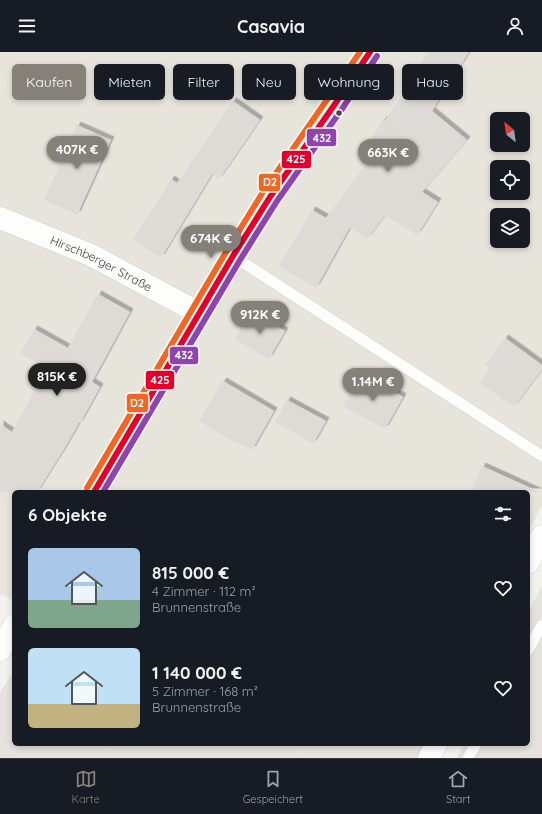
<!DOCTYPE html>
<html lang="de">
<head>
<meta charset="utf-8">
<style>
  :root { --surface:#171b24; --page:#20242c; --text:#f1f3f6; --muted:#9ea1a6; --line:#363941; --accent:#868178 }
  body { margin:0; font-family:Quicksand,sans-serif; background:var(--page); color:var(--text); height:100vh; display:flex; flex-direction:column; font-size:15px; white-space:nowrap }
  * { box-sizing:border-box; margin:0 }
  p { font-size:13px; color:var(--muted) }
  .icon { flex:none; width:22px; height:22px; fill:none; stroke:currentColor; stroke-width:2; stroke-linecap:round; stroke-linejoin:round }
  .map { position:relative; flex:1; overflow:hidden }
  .side { position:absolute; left:12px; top:438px; width:518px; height:256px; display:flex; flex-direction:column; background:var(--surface); border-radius:6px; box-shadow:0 2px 6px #0003 }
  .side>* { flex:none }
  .top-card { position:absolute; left:12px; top:12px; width:518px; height:36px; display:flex; gap:8px }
  .needle { width:26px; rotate:331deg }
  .tools { position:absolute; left:490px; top:60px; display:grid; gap:8px }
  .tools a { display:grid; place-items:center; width:40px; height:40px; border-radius:6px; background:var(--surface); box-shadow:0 2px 6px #0003; font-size:20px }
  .price { position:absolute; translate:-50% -34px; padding:0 9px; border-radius:14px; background:var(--accent); color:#fff; font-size:13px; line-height:26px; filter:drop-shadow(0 1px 2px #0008) }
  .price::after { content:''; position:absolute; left:50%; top:24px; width:12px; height:9px; margin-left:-6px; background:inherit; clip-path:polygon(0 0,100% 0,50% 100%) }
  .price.selected { background:#222; color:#fff }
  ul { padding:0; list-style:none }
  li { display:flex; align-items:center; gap:12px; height:100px; padding:0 16px }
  li span { display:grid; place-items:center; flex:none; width:112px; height:80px; border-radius:6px; color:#555 }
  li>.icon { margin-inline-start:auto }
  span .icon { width:48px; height:48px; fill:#fffc; stroke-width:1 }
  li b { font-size:17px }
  h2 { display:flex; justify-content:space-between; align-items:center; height:48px; padding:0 16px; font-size:17px }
  .pill { padding:0 14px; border-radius:6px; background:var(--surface); box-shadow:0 2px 6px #0003; font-size:14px; line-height:36px }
  .pill.selected { background:var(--accent); color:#fff }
  header { display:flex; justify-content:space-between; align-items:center; height:52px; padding:0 16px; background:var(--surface); font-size:18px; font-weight:700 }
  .tabs { display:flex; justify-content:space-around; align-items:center; height:56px; border-top:1px solid var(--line); background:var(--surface); font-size:11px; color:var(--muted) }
  .tabs a { display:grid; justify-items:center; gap:2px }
  .tabs .selected { color:var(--accent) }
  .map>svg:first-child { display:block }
  .residential { fill:#e7e4dc; fill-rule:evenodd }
  .industrial { fill:#e6e2de }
  .parking { fill:#e6e3df }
  .building { fill:#dedbd6; filter:url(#shadow) }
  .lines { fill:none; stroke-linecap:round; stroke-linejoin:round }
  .service-casing { stroke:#d2d0cb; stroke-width:12 }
  .minor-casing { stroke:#d2d0cb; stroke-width:23 }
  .tertiary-casing { stroke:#d2d0cb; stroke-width:23 }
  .service { stroke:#fdfdfc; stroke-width:11 }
  .minor { stroke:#fdfdfc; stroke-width:22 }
  .tertiary { stroke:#fdfdfc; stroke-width:22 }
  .bus-1-casing { stroke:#fff; stroke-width:9 }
  .bus-2-casing { stroke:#fff; stroke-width:9 }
  .bus-3-casing { stroke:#fff; stroke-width:9 }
  .bus-1 { stroke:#e4002b; stroke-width:6 }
  .bus-2 { stroke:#8e44ad; stroke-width:6 }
  .bus-3 { stroke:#f26522; stroke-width:6 }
  .bus-dot { fill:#4b4439; stroke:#fff; stroke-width:1.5 }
  .labels { text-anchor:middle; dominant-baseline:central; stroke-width:3.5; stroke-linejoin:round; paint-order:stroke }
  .street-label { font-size:12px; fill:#4b4439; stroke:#fff }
  .line-badge { stroke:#fff; stroke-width:1.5 }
  .badge-label { font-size:11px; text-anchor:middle; font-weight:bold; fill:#fff }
</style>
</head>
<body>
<header><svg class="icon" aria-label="menu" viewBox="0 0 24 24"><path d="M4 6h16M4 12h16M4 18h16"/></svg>Casavia<svg class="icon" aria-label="person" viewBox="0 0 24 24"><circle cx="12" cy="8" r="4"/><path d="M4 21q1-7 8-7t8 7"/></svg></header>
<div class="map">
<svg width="542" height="706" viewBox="0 0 542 706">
  <defs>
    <filter id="shadow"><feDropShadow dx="3.5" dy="-3.5" stdDeviation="0" flood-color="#0004"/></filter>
  </defs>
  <rect width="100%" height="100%" fill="#f4f2ee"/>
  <path class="residential" d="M0 0H542V453L528 481V440H14V549L0 542ZM497 67H523V93H497ZM497 115H523V141H497ZM497 163H523V189H497Z
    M280 692H424L417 706H307Z"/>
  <path class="industrial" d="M542 533V706H457L464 692H528V562Z
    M14 618V692H280L307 706H0V641Z"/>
  <path class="parking" d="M53 692H100L111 697 106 706H80Z"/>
  <path class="building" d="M428 0H469L432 59 467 88 422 140 438 150 417 183 385 163 367 187 350 175 316 236 279 214 312 158 326 166 367 111 360 106 383 68 385 69 415 24 414 23Z
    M233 49 260 68 219 127 212 122 161 206 133 188 171 127 177 131Z
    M77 73 111 88 77 163 44 148Z
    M98 242 130 260 92 330 100 335 80 371H79L64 397 37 440H0V372L12 380 47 316 20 301 34 277 68 296Z
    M250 260 285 279 269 307 235 287Z
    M505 286 542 313V317L514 355 480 331 490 317 485 313Z
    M361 322 403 345 385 377 343 354Z
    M223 329 274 359 252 398 235 389 234 390 199 369Z
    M287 348 326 369 313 392 275 370Z
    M482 414 539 440H471Z"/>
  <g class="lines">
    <defs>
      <path id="service" d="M233 204 542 404
        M528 598 542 573
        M468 706 476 692"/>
      <g id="minor">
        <path id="s1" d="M0 166 91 203 199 261"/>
        <path d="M528 511 542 484"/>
        <path d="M429 706 436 692"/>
      </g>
      <path id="tertiary" d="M94 440 233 204 270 145 335 52 370 0
        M0 598 14 574"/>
    </defs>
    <use href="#service" class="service-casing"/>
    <use href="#minor" class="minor-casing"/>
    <use href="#tertiary" class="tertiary-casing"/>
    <use href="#service" class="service"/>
    <use href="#minor" class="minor"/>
    <use href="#tertiary" class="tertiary"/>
    <defs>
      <path id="bus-1" d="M94 440 233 204 270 145 335 52 370 0"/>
      <path id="bus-2" d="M103 440 240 208 277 149 342 57 377 4"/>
      <path id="bus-3" d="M87 436 226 200 263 140 360 0"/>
    </defs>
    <use href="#bus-1" class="bus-1-casing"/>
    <use href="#bus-2" class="bus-2-casing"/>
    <use href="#bus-3" class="bus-3-casing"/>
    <use href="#bus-1" class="bus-1"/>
    <use href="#bus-2" class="bus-2"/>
    <use href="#bus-3" class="bus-3"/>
  </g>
  <circle class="bus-dot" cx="339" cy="61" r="3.5"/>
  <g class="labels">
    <g class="street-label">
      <text stroke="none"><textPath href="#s1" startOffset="111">Hirschberger Straße</textPath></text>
    </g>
  </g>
  <g class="line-badge">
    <rect x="306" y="76" width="31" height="19" rx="4" fill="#8e44ad"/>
    <rect x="281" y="98" width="31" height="19" rx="4" fill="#e4002b"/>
    <rect x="258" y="121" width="23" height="19" rx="4" fill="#f26522"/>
    <rect x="169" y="294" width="30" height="19" rx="4" fill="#8e44ad"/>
    <rect x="145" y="318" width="30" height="20" rx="4" fill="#e4002b"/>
    <rect x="126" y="341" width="23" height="20" rx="4" fill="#f26522"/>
  </g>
  <g class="badge-label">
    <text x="322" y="90">432</text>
    <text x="296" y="111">425</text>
    <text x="270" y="134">D2</text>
    <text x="184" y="307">432</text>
    <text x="160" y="332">425</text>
    <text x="137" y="355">D2</text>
  </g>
</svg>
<div class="tools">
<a><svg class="needle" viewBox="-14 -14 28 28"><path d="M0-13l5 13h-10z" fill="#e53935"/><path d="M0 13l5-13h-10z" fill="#9ea1a6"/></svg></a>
<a><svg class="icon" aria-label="locate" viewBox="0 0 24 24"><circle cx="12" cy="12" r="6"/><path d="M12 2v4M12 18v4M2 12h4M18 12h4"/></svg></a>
<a><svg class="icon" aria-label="layers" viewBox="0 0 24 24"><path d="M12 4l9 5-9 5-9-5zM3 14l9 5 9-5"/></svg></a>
</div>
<b class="price" style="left:77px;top:118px">407K €</b>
<b class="price" style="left:388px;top:121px">663K €</b>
<b class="price" style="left:211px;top:207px">674K €</b>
<b class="price" style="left:260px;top:283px">912K €</b>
<b class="price selected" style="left:57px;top:345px">815K €</b>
<b class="price" style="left:373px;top:350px">1.14M €</b>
<div class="top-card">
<a class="pill selected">Kaufen</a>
<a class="pill">Mieten</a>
<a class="pill">Filter</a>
<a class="pill">Neu</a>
<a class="pill">Wohnung</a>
<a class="pill">Haus</a>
</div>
<section class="side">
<h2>6 Objekte<svg class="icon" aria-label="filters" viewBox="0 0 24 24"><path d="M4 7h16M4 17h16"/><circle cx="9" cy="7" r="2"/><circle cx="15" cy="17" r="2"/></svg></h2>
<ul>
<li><span style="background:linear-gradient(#a9c7e8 65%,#7fa58c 0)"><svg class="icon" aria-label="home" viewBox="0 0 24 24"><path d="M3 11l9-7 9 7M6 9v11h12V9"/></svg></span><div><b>815 000 €</b><p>4 Zimmer · 112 m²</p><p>Brunnenstraße</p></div><svg class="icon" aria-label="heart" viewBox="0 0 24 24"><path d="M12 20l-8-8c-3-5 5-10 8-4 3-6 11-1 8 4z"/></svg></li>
<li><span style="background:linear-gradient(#bfe0f5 70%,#c2b280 0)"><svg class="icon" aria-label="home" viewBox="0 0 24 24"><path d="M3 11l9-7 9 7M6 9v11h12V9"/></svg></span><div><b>1 140 000 €</b><p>5 Zimmer · 168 m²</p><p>Brunnenstraße</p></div><svg class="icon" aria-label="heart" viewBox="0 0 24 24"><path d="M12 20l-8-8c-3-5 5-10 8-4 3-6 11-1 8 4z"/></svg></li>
</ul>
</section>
</div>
<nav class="tabs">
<a class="selected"><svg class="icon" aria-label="map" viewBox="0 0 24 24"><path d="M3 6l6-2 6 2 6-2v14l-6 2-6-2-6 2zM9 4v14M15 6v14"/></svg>Karte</a>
<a><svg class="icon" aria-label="saved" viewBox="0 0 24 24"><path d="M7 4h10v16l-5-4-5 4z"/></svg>Gespeichert</a>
<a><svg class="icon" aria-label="home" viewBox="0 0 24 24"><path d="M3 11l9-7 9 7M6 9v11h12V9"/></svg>Start</a>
</nav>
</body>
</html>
